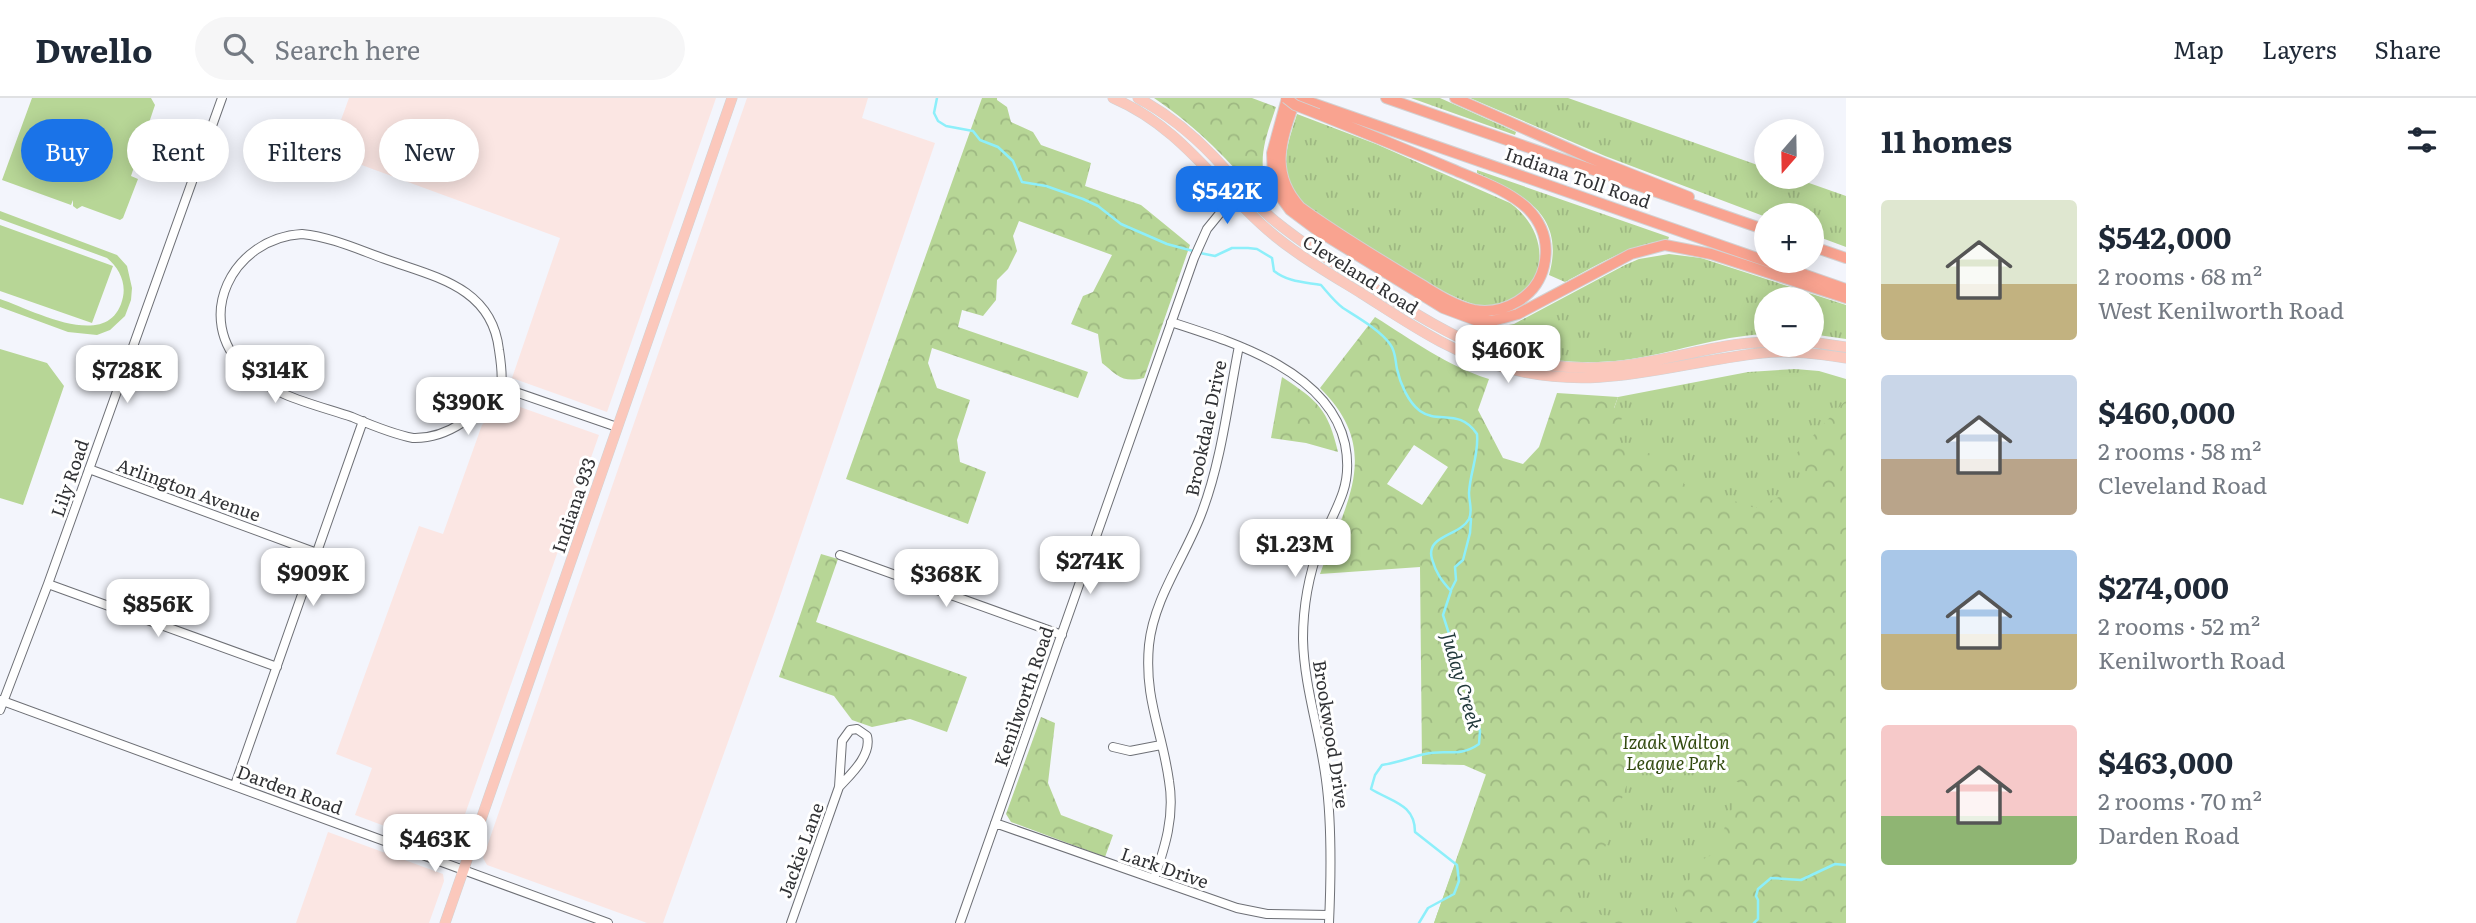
<!DOCTYPE html>
<html lang="en">
<head>
<meta charset="utf-8">
<style>
  :root { --surface:#fff; --page:#f6f6f7; --text:#1f2937; --muted:#747a83; --line:#e0e1e3; --accent:#1a73e8 }
  body { margin:0; font-family:Literata,serif; background:var(--page); color:var(--text); height:100vh; display:flex; flex-direction:column; font-size:26px; white-space:nowrap }
  * { box-sizing:border-box; margin:0 }
  p { font-size:23px; color:var(--muted) }
  .icon { flex:none; width:38px; height:38px; fill:none; stroke:currentColor; stroke-width:2; stroke-linecap:round; stroke-linejoin:round }
  .map { position:relative; flex:1; overflow:hidden }
  .sheet { display:flex; flex-direction:column; background:var(--surface); width:630px }
  .sheet>* { flex:none }
  .banner { position:absolute; left:21px; top:21px; width:665px; height:63px; display:flex; gap:14px }
  .needle { width:46px; rotate:200deg }
  .tools { position:absolute; left:1754px; top:21px; display:grid; gap:14px }
  .tools a { display:grid; place-items:center; width:70px; height:70px; border-radius:50%; background:var(--surface); box-shadow:0 4px 18px #0003; font-size:35px }
  .price { position:absolute; translate:-50% -60px; padding:0 16px; border-radius:14px; background:#fff; color:#222; font-size:23px; line-height:46px; filter:drop-shadow(0 2px 4px #0008) }
  .price::after { content:''; position:absolute; left:50%; top:42px; width:21px; height:16px; margin-left:-10px; background:inherit; clip-path:polygon(0 0,100% 0,50% 100%) }
  .price.active { background:var(--accent); color:#fff }
  ul { padding:0; list-style:none }
  li { display:flex; align-items:center; gap:21px; height:175px; padding:0 35px }
  li span { display:grid; place-items:center; flex:none; width:196px; height:140px; border-radius:7px; color:#555 }
  li>.icon { margin-inline-start:auto }
  span .icon { width:84px; height:84px; fill:#fffc; stroke-width:1 }
  li b { font-size:30px }
  h2 { display:flex; justify-content:space-between; align-items:center; height:84px; padding:0 35px; font-size:30px }
  .tag { padding:0 24px; border-radius:32px; background:var(--surface); box-shadow:0 4px 18px #0003; font-size:24px; line-height:63px }
  .tag.active { background:var(--accent); color:#fff }
  header { display:flex; align-items:center; gap:42px; box-sizing:border-box; height:98px; padding:0 35px; background:var(--surface); border-bottom:2px solid var(--line) }
  header strong { font-size:33px }
  nav { display:flex; gap:38px; margin-inline-start:auto; font-size:24px }
  .search { width:490px; height:63px; background:var(--page); display:flex; align-items:center; gap:18px; box-sizing:border-box; padding:0 24px; border-radius:38px; color:var(--muted); font-size:26px }
  main { display:flex; flex:1; min-height:0 }
  .map>svg:first-child { display:block }
  .commercial { fill:#fbe6e3 }
  .grass { fill:url(#grass-tufts) }
  .forest { fill:url(#forest-crowns); fill-rule:evenodd }
  .pitch { fill:#b7d696 }
  .lines { fill:none; stroke-linecap:round; stroke-linejoin:round }
  .stream { stroke:#8deffa; stroke-width:2.5 }
  .minor-casing { stroke:#6e7076; stroke-width:10 }
  .major-casing { stroke:#d2d2d3; stroke-width:11 }
  .highway-casing { stroke:#d2d2d3; stroke-width:12 }
  .minor { stroke:#fff; stroke-width:8 }
  .major { stroke:#fbc8bc; stroke-width:10 }
  .highway { stroke:#f9a390; stroke-width:10 }
  .highway-bridge-casing { stroke:#d2d2d3; stroke-width:12; stroke-linecap:butt }
  .highway-bridge { stroke:#f9a390; stroke-width:10 }
  .labels { text-anchor:middle; dominant-baseline:central; stroke-width:6; stroke-linejoin:round; paint-order:stroke }
  .street-label { font-size:18px; fill:#313235; stroke:#fff }
  .park-label { font-size:18px; font-style:italic; fill:#324a0f; stroke:#fff }
  .water-label { font-size:19px; font-style:italic; fill:#22393b; stroke:#fff }
</style>
</head>
<body>
<header>
<strong>Dwello</strong>
<div class="search"><svg class="icon" aria-label="search" viewBox="0 0 24 24"><circle cx="10" cy="10" r="6"/><path d="M15 15l6 6"/></svg>Search here</div>
<nav><a>Map</a><a>Layers</a><a>Share</a></nav>
</header>
<main>
<div class="map">
<svg width="1846" height="825" viewBox="0 0 1846 825">
  <defs>
    <pattern id="grass-tufts" width="24" height="20" patternUnits="userSpaceOnUse" patternTransform="scale(1.75)"><rect width="24" height="20" fill="#b7d696"/><path d="M3 7l-1-3M5 7V3M7 7l1-3M15 17l-1-3M17 17v-4M19 17l1-3" fill="none" stroke="#9eb882"/></pattern>
    <pattern id="forest-crowns" width="20" height="18" patternUnits="userSpaceOnUse" patternTransform="scale(1.75)"><rect width="20" height="18" fill="#b7d696"/><path d="M2 6a3 3 0 1 1 6 0M12 15a3 3 0 1 1 6 0" fill="none" stroke="#9eb882"/></pattern>
  </defs>
  <rect width="100%" height="100%" fill="#f3f5fc"/>
  <path class="commercial" d="M349 0H716L607 314 512 280 560 140 329 55Z
    M747 0H868L862 20 935 45 775 513 663 825H647L487 767 483 760Z
    M503 303 599 337 452 753 355 717 372 670 336 656 419 428 443 436 482 327Z
    M328 734 443 776 444 783 429 825H296Z"/>
  <path class="grass" d="M1411 0H1440L1516 34 1515 37Z
    M1470 0H1568L1766 70V79H1792L1846 98V149L1811 136V117L1766 119 1605 58Z
    M1297 16 1376 46 1510 105C1556 138 1548 203 1488 209 1461 212 1321 124 1300 102 1296 97 1291 90 1289 84 1281 61 1290 39 1297 16Z
    M1477 72 1669 139 1668 142C1630 146 1598 167 1565 184L1549 177C1566 117 1523 96 1477 75Z
    M1669 156 1701 160 1846 207V241L1811 236V201H1766V236C1717 238 1671 256 1624 262 1567 269 1514 258 1462 236L1466 229 1482 232 1514 226 1625 167 1639 161Z
    M1795 271 1819 273 1846 281V825H1434L1618 299 1748 274Z"/>
  <path class="forest" d="M982 0H997V2L1007 9 1011 24 1033 34 1041 47 1091 65 1085 88 1141 107 1190 147 1144 280C1122 285 1118 278 1102 265L1098 236 1071 226 1083 198 1093 194 1112 157 1019 123 1013 138 1017 153 1008 171 997 182 996 202 983 218 962 212 958 229 1088 274 1078 300 932 250 928 265 937 290 970 302 957 342 960 364 986 374 968 426 846 381Z
    M1154 0H1252L1276 9C1265 42 1255 65 1271 99L1264 103C1229 63 1199 30 1154 0Z
    M1375 219C1412 242 1447 268 1489 281L1478 312 1503 360 1523 366 1539 349 1557 295 1618 299 1614 310 1623 317 1613 344 1686 367 1684 386 1755 410 1805 387 1794 358 1846 302V352L1843 367 1846 381V825H1680L1675 810 1699 763 1714 756 1742 686 1681 659 1671 682 1634 666 1596 775 1566 806 1628 825H1434L1487 677 1464 667 1422 666 1420 469 1320 476C1345 406 1384 353 1320 290ZM1414 347 1448 369 1422 407 1387 386Z
    M1282 279C1318 303 1328 311 1338 354L1306 345 1271 340Z
    M821 456 838 461 816 524 967 579 947 634 910 621 872 629 852 622 834 598 779 579Z
    M1041 619 1055 625 1048 685 1061 717 1113 737 1105 759 1011 724 1006 716Z"/>
  <path class="pitch" d="M32 0H151L155 7 131 78 138 81 123 120 120 122 82 108 77 111 73 108V102L71 107 2 82Z
    M0 113 117 157 127 168 132 190 131 202 125 218 110 232 97 237 68 234 0 209V201C33 212 111 256 123 199 126 184 119 170 107 160L0 121Z
    M0 127 113 168 92 225 0 193Z
    M0 251 47 265 64 288 23 407 0 400Z"/>
  <g class="lines">
    <path class="stream" d="M937 0 934 15 938 23 946 28 973 33 980 42 998 49 1013 63 1022 84 1046 88 1083 101 1098 108 1121 126 1167 146 1193 153
      M1200 155 1215 158 1232 150H1248L1257 151 1272 160 1274 173C1288 184 1304 184 1321 187 1328 195 1334 203 1343 210 1357 219 1380 232 1390 246 1396 254 1395 262 1397 271 1400 285 1408 304 1420 313 1438 326 1460 310 1477 336 1479 357 1470 374 1469 395 1469 404 1473 413 1469 421 1460 438 1425 437 1432 461 1436 475 1441 482 1451 493L1443 517 1480 633 1479 646C1459 660 1446 651 1425 656 1411 659 1397 665 1382 667L1375 677 1371 691C1392 704 1415 706 1415 734L1457 767 1459 783 1454 796 1428 810 1419 825
      M1451 492 1456 482 1455 469 1463 462 1470 435 1471 421
      M1754 825 1758 821V802L1756 798 1758 791 1771 780 1801 782 1835 766 1846 767"/>
    <defs>
      <path id="minor" d="M302 136C331 139 357 151 385 161 435 179 492 189 499 252 501 265 503 277 501 289 478 316 449 341 413 340 392 336 371 327 352 319 317 307 272 298 245 271 192 221 232 140 302 136Z
        M1171 224C1233 244 1329 273 1345 346 1348 361 1348 379 1343 394 1337 412 1327 429 1320 447 1309 476 1303 509 1303 541 1304 589 1320 634 1326 682 1332 726 1331 780 1329 825
        M501 289 617 329
        M89 371 317 455
        M840 457 1062 537
        M48 486 277 569
        M0 602 608 825
        M0 612 48 486 222 0
        M1113 649 1130 653 1161 647
        M235 687 363 323
        M995 725 1237 810 1267 816 1329 817
        M1154 781C1165 749 1175 718 1169 683 1162 632 1144 601 1149 547 1154 499 1186 458 1202 414 1222 361 1228 303 1239 248
        M791 825 839 689 842 643 850 632 857 631 867 638C872 657 851 676 839 689
        M960 825 1194 160 1207 131 1234 98"/>
      <path id="major" d="M1113 0C1178 28 1211 80 1261 126 1290 153 1327 174 1361 195 1407 224 1452 256 1506 270 1600 295 1670 265 1762 255 1790 252 1818 256 1846 260
        M1138 0C1166 15 1191 35 1213 58 1234 80 1252 104 1275 123 1307 149 1342 170 1377 192 1456 241 1511 275 1608 269 1660 266 1715 245 1766 244
        M1811 244 1846 249
        M445 825 732 0"/>
      <path id="highway" d="M1287 0 1272 55 1273 81 1282 101 1290 112 1318 133 1443 210 1475 222 1492 223 1504 220 1518 216 1631 156 1665 147 1711 156 1846 200
        M1296 0C1282 40 1268 74 1300 109 1337 136 1377 160 1417 184 1434 194 1454 208 1474 212 1504 217 1537 199 1544 168 1549 146 1543 126 1527 110 1506 91 1477 82 1452 71 1407 52 1363 34 1318 16
        M1298 0 1846 191
        M1386 0 1766 132
        M1455 0 1588 59 1689 99
        M1811 148 1846 160"/>
    </defs>
    <use href="#minor" class="minor-casing"/>
    <use href="#major" class="major-casing"/>
    <use href="#highway" class="highway-casing"/>
    <use href="#minor" class="minor"/>
    <use href="#major" class="major"/>
    <use href="#highway" class="highway"/>
    <defs>
      <path id="highway-bridge" d="M1286 0 1295 7 1318 16"/>
    </defs>
    <use href="#highway-bridge" class="highway-bridge-casing"/>
    <use href="#highway-bridge" class="highway-bridge"/>
  </g>
  <g class="labels">
    <g class="street-label">
      <text transform="translate(1578 79) rotate(19)">Indiana Toll Road</text>
      <text transform="translate(1361 176) rotate(32)">Cleveland Road</text>
      <text transform="translate(1205 330) rotate(-78)">Brookdale Drive</text>
      <text transform="translate(69 380) rotate(-71)">Lily Road</text>
      <text transform="translate(189 391) rotate(20)">Arlington Avenue</text>
      <text transform="translate(573 407) rotate(-71)">Indiana 933</text>
      <text transform="translate(1023 598) rotate(-71)">Kenilworth Road</text>
      <text transform="translate(1332 636) rotate(81)">Brookwood Drive</text>
      <text transform="translate(290 691) rotate(20)">Darden Road</text>
      <text transform="translate(800 752) rotate(-70)">Jackie Lane</text>
      <text transform="translate(1165 769) rotate(19)">Lark Drive</text>
    </g>
    <g class="park-label">
      <text x="1676" y="643">Izaak Walton<tspan x="1676" dy="21">League Park</tspan></text>
    </g>
    <g class="water-label">
      <text transform="translate(1463 583) rotate(74)">Juday Creek</text>
    </g>
  </g>
</svg>
<div class="tools">
<a><svg class="needle" viewBox="-14 -14 28 28"><path d="M0-13l5 13h-10z" fill="#e53935"/><path d="M0 13l5-13h-10z" fill="#747a83"/></svg></a>
<a>+</a>
<a>−</a>
</div>
<b class="price active" style="left:1227px;top:128px">$542K</b>
<b class="price" style="left:1508px;top:287px">$460K</b>
<b class="price" style="left:127px;top:307px">$728K</b>
<b class="price" style="left:275px;top:307px">$314K</b>
<b class="price" style="left:468px;top:339px">$390K</b>
<b class="price" style="left:1295px;top:481px">$1.23M</b>
<b class="price" style="left:1090px;top:498px">$274K</b>
<b class="price" style="left:313px;top:510px">$909K</b>
<b class="price" style="left:946px;top:511px">$368K</b>
<b class="price" style="left:158px;top:541px">$856K</b>
<b class="price" style="left:435px;top:776px">$463K</b>
<div class="banner">
<a class="tag active">Buy</a>
<a class="tag">Rent</a>
<a class="tag">Filters</a>
<a class="tag">New</a>
</div>
</div>
<section class="sheet">
<h2>11 homes<svg class="icon" aria-label="filters" viewBox="0 0 24 24"><path d="M4 7h16M4 17h16"/><circle cx="9" cy="7" r="2"/><circle cx="15" cy="17" r="2"/></svg></h2>
<ul>
<li><span style="background:linear-gradient(#dfe7d0 60%,#c2b280 0)"><svg class="icon" aria-label="home" viewBox="0 0 24 24"><path d="M3 11l9-7 9 7M6 9v11h12V9"/></svg></span><div><b>$542,000</b><p>2 rooms · 68 m²</p><p>West Kenilworth Road</p></div></li>
<li><span style="background:linear-gradient(#c9d6e8 60%,#b9a48a 0)"><svg class="icon" aria-label="home" viewBox="0 0 24 24"><path d="M3 11l9-7 9 7M6 9v11h12V9"/></svg></span><div><b>$460,000</b><p>2 rooms · 58 m²</p><p>Cleveland Road</p></div></li>
<li><span style="background:linear-gradient(#a9c7e8 60%,#c2b280 0)"><svg class="icon" aria-label="home" viewBox="0 0 24 24"><path d="M3 11l9-7 9 7M6 9v11h12V9"/></svg></span><div><b>$274,000</b><p>2 rooms · 52 m²</p><p>Kenilworth Road</p></div></li>
<li><span style="background:linear-gradient(#f6c9c9 65%,#8fb573 0)"><svg class="icon" aria-label="home" viewBox="0 0 24 24"><path d="M3 11l9-7 9 7M6 9v11h12V9"/></svg></span><div><b>$463,000</b><p>2 rooms · 70 m²</p><p>Darden Road</p></div></li>
</ul>
</section>
</main>
</body>
</html>
